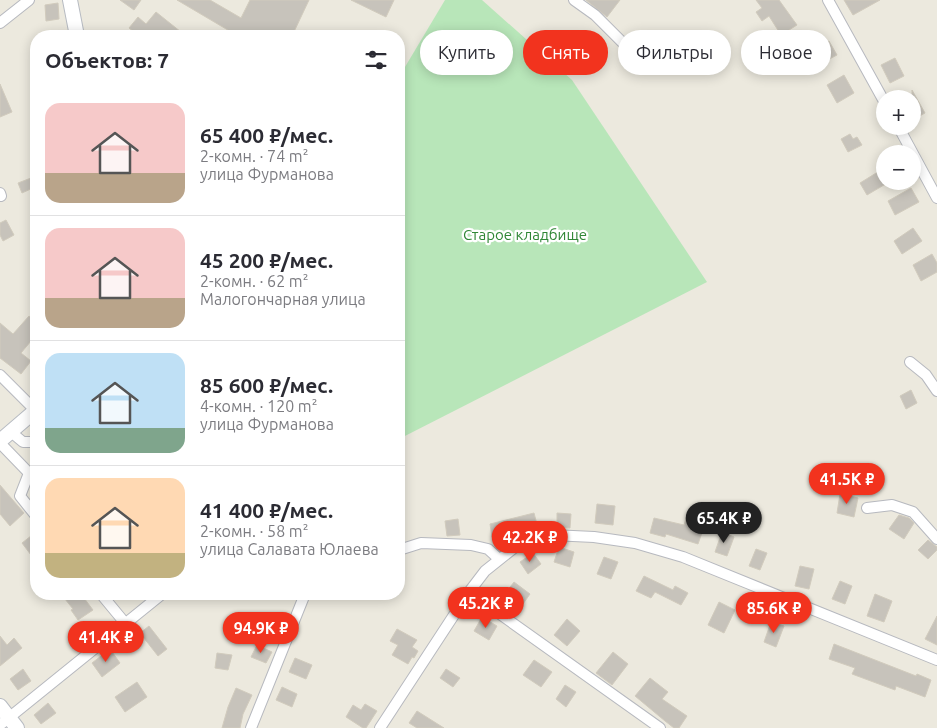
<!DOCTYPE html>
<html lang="ru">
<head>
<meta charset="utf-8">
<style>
  :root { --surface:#fff; --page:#f2f2f3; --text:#2b2b33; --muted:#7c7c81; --line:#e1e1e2; --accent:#f2331e }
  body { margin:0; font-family:Ubuntu,sans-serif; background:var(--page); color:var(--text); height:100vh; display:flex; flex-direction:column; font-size:19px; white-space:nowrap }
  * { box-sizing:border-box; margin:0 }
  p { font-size:16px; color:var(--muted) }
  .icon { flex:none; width:28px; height:28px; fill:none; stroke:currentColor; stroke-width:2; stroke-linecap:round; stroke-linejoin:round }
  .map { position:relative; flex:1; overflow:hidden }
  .details { position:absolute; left:30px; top:30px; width:375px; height:570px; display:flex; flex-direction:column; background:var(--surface); border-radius:20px; box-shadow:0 2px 12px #0003 }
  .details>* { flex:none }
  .hud { position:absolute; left:420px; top:30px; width:441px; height:45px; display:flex; gap:10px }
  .fabs { position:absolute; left:876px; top:90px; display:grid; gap:10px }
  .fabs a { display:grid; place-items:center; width:45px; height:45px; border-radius:50%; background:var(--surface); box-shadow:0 2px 12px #0003; font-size:25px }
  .price { position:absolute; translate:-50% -42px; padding:0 11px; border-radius:18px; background:var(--accent); color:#fff; font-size:16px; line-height:32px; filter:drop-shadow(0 1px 2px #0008) }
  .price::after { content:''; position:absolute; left:50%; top:30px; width:15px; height:11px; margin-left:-8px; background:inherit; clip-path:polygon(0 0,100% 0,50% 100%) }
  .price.current { background:#222; color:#fff }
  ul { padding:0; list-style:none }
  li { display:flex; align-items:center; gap:15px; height:125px; padding:0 15px }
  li+li { border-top:1px solid var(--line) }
  li span { display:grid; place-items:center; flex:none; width:140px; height:100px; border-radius:15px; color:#555 }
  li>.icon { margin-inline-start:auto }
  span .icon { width:60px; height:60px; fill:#fffc; stroke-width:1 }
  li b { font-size:21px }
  h2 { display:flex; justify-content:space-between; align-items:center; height:60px; padding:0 15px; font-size:21px }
  .pill { padding:0 18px; border-radius:22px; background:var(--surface); box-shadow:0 2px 12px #0003; font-size:18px; line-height:45px }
  .pill.current { background:var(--accent); color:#fff }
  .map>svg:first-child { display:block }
  .green { fill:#b8e6b9 }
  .building { fill:#c7c3bb; stroke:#d1cbbd }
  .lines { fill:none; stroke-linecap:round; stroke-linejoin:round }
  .street-casing { stroke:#b7b9bf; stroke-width:12 }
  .secondary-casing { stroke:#b7bbc2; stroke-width:16 }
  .street { stroke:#fff; stroke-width:10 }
  .secondary { stroke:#fff; stroke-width:14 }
  .labels { text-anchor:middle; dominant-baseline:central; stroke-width:4.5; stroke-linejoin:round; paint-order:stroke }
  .park-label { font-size:15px; fill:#308736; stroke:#fff }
</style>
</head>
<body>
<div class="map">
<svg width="937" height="728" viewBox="0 0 937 728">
  <rect width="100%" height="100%" fill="#ece9de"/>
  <path class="green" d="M445 0H482L572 80 707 282 399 439V77Z"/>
  <path class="building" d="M120 0H141L134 10Z
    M177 0H210L241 18 250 0H309L292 36H238Z
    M351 0H394L386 17Z
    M586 0H620L607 17Z
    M756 0H779L797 25 781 35 769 16 762 21 756 12 762 8Z
    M844 0H880L853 15Z
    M58 3 59 19 46 21 45 5Z
    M156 12 186 36H139L129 28 138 17 146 24Z
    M829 41 837 55 818 65 811 50Z
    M895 58 904 76 890 83 881 65Z
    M844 75 854 93 837 103 827 85Z
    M0 84 12 112 0 117Z
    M912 90 925 113 912 120Z
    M850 134 853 139 857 137 862 145 848 152 841 139Z
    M881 170 885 176V181L889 182 867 195 860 183Z
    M31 178 35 187 22 193 18 183Z
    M911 188 919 202 895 215 888 201Z
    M6 220 14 235 3 241 0 235V223Z
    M913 228 922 241 902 254 894 241Z
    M932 254 937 263V272L921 281 913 265Z
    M29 316 36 322V335L21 353 31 361 21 374 0 358V323L13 334Z
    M911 390 917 403 906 409 900 396Z
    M0 485 24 513 10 526 0 514Z
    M840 494 858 498 854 517 837 513Z
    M597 504 615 506 613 525 595 523Z
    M534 513 538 528 492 537 490 524Z
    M557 513 571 514 570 528 557 527Z
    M687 515 706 521 698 544 666 534 665 537 650 533 654 518 684 525Z
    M899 515 909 518 914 523 904 539 889 529Z
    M458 519 460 535 447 536 445 521Z
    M36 532V551L31 555 22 543Z
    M722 532 734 537 727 556 715 552Z
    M928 540 937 547V550L928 559 918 550Z
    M559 547 574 552 570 567 554 562Z
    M756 549 767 553 760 570 749 566Z
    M533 553 541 564 528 574 520 562Z
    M604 557 618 562 611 579 597 574Z
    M800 566 814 569 809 589 795 586Z
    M644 576 673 590 675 586 688 593 681 605 655 592 651 598 636 591Z
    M840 581 852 586 845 604 832 599Z
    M514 582 530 594 518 611 501 599Z
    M61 594H81L93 610 78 620 71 610 73 609Z
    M875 594 892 601 884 622 867 616Z
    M719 602 735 610 724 633 708 625Z
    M937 616V645L925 639Z
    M482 617 497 626 489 640 474 631Z
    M567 619 580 631 567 646 554 635Z
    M771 622 784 626 776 647 764 642Z
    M149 626 167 649 158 656 140 633Z
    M397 629 417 640 412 647 418 651 414 658 412 657 408 664 392 655 398 645 390 641Z
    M0 636 7 645 14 638 22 648 0 666Z
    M834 644 916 676 917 674 931 680 925 697 896 686 895 690 852 674 855 668 829 659Z
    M257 645 272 652 266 663 251 657Z
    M110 649 120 663 102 677 92 663Z
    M613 652 628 664 612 685 596 673Z
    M217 653 232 655 228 670 215 668Z
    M295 658 312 665 306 679 289 672Z
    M534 660 552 672 541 687 523 675Z
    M23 669 31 681 18 690 10 679Z
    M446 669 460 678 453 687 440 678Z
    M650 678 668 692 662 699 687 716 679 728H674L665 721 635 696Z
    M137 682 147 697 125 712 115 697Z
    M565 685 576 692 566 707 556 699Z
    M282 687 297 694 292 707 276 700Z
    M236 688 252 695 243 714 240 728H222L228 707Z
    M48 703 56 713 41 724 34 715Z
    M365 704 377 711 366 728H363L346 717 353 705 361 710Z
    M417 711 444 728H417L409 723Z"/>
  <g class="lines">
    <defs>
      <path id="street" d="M574 0 595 15 640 60
        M828 0 885 103
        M0 23 29 0
        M898 126 937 198
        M0 193 1 196
        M910 362 926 375 937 391
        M0 375 35 410
        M11 432 23 442H36
        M0 443 29 473 20 496 36 516
        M867 508 892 505 913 512 937 539
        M399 550 421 543 471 545 488 549 499 559
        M469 592 660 728
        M101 594 125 623
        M0 725 162 594
        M251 728 305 594
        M380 728 469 592 485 571 524 540 552 535 594 537 635 543 683 557 937 660"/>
      <path id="secondary" d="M70 0 77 36
        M0 441 36 410
        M0 706 17 728"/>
    </defs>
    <use href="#street" class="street-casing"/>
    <use href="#secondary" class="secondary-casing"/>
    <use href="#street" class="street"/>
    <use href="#secondary" class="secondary"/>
  </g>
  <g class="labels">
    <g class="park-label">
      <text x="525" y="234">Старое кладбище</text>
    </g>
  </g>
</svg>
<div class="fabs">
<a>+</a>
<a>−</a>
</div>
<b class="price" style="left:847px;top:505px">41.5K ₽</b>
<b class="price current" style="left:724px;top:544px">65.4K ₽</b>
<b class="price" style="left:530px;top:563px">42.2K ₽</b>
<b class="price" style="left:486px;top:629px">45.2K ₽</b>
<b class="price" style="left:774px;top:634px">85.6K ₽</b>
<b class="price" style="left:261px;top:654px">94.9K ₽</b>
<b class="price" style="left:106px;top:663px">41.4K ₽</b>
<div class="hud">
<a class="pill">Купить</a>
<a class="pill current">Снять</a>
<a class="pill">Фильтры</a>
<a class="pill">Новое</a>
</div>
<section class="details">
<h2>Объектов: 7<svg class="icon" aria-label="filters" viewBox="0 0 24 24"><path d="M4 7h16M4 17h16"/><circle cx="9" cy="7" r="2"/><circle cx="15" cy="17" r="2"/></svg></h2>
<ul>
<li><span style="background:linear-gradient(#f6c9c9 70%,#b9a48a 0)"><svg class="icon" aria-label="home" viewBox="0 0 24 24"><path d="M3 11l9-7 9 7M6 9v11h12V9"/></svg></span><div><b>65 400 ₽/мес.</b><p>2-комн. · 74 m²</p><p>улица Фурманова</p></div></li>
<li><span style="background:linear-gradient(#f6c9c9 70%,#b9a48a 0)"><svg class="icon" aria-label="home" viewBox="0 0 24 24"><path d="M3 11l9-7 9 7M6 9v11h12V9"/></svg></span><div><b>45 200 ₽/мес.</b><p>2-комн. · 62 m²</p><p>Малогончарная улица</p></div></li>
<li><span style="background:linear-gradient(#bfe0f5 75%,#7fa58c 0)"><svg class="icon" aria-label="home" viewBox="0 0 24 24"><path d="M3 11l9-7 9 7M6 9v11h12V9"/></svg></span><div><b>85 600 ₽/мес.</b><p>4-комн. · 120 m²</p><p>улица Фурманова</p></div></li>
<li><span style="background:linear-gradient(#ffd9b3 75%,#c2b280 0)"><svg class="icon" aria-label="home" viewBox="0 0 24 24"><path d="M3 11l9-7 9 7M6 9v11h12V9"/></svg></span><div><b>41 400 ₽/мес.</b><p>2-комн. · 58 m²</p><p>улица Салавата Юлаева</p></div></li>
</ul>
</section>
</div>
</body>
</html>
